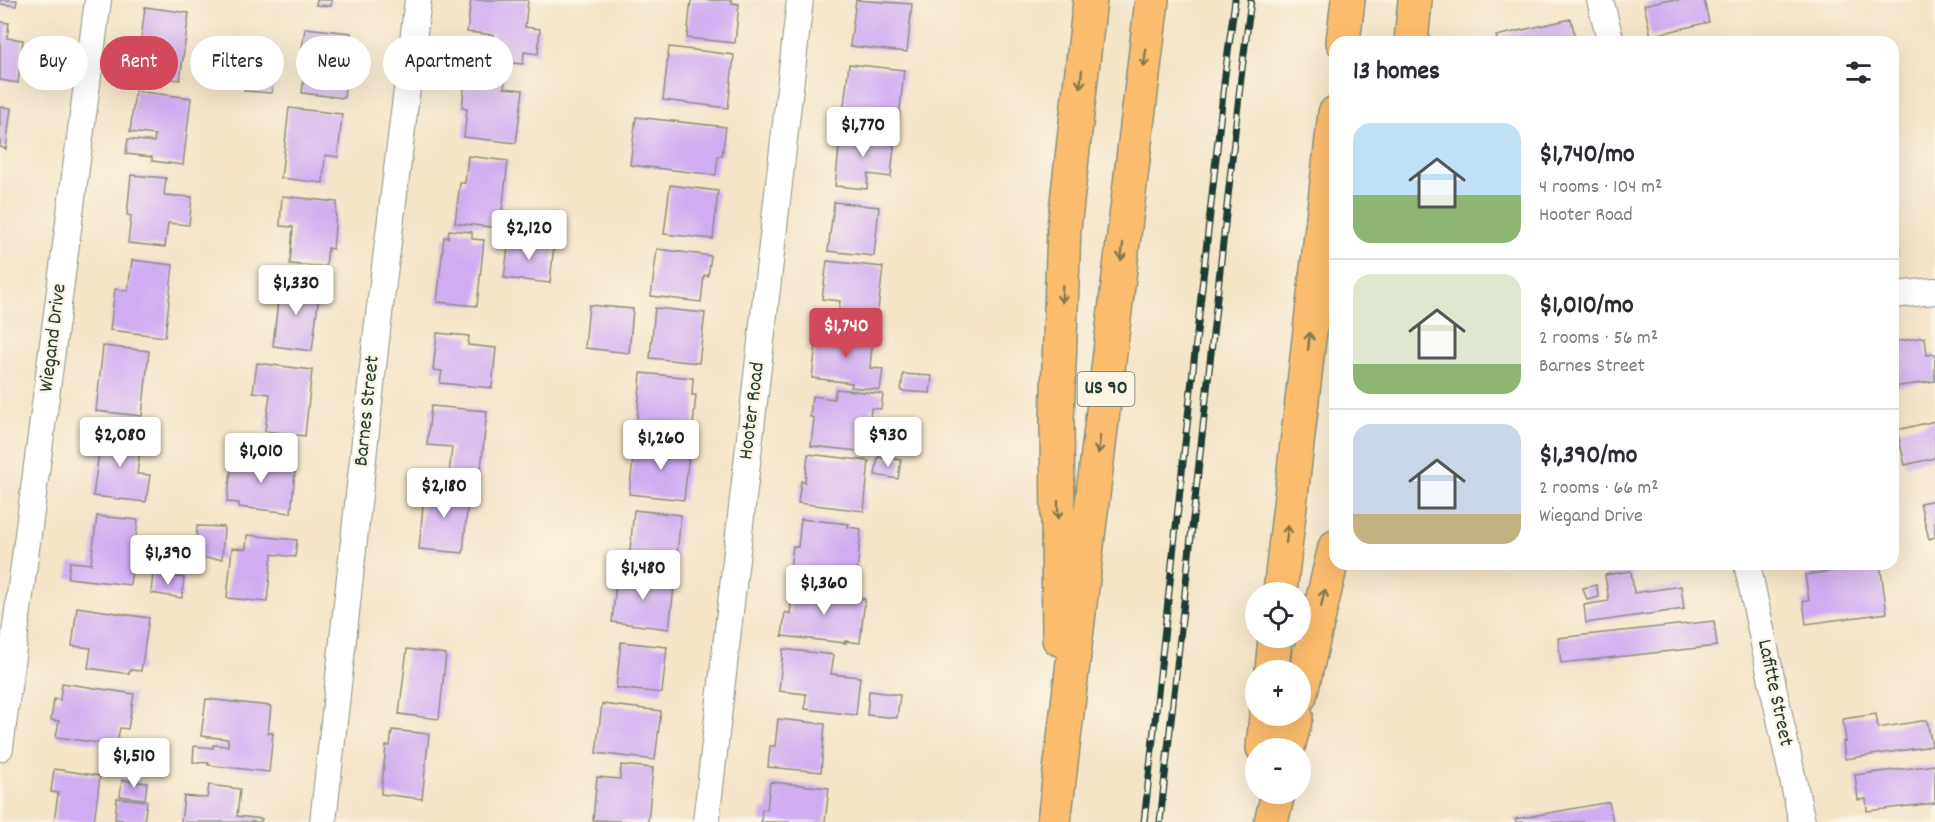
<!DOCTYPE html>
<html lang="en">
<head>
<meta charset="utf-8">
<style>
  :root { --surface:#fff; --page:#f2f2f3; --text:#2b2b33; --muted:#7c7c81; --line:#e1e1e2; --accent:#d1495b }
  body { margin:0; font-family:Dekko,sans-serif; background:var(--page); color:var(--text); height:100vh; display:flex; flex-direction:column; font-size:22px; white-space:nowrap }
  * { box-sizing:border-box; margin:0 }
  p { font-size:20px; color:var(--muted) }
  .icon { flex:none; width:33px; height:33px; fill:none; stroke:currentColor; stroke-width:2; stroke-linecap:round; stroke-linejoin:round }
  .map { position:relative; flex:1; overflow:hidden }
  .panel { position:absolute; left:1329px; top:36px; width:570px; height:534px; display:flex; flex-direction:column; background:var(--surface); border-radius:18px; box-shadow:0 6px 24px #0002 }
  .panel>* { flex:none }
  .banner { position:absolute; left:18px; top:36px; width:570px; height:54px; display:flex; gap:12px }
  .fabs { position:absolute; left:1245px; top:582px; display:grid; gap:12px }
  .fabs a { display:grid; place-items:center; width:66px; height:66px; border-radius:50%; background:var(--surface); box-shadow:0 6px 24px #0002; font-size:30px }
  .price { position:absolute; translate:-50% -51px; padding:0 14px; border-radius:6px; background:#fff; color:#222; font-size:20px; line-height:39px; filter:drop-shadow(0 2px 3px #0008) }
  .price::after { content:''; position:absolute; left:50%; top:36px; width:18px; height:14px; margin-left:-9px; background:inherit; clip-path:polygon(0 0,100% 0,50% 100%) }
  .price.active { background:var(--accent); color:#fff }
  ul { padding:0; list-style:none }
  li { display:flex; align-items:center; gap:18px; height:150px; padding:0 24px }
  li+li { border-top:2px solid var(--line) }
  li span { display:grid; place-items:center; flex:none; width:168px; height:120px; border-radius:18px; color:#555 }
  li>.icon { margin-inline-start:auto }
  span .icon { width:72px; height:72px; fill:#fffc; stroke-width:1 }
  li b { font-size:26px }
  h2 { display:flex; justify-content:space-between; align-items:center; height:72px; padding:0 24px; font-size:26px }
  .pill { padding:0 21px; border-radius:27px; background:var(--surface); box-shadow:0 6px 24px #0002; font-size:21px; line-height:54px }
  .pill.active { background:var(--accent); color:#fff }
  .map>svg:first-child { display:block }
  .building { fill:#d0adf3 }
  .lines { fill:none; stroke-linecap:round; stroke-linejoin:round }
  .minor-casing { stroke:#8a907e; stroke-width:28 }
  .trunk-casing { stroke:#8a907e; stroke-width:36 }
  .minor { stroke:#fff; stroke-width:26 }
  .trunk { stroke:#fcbd6e; stroke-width:33 }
  .rail-casing { stroke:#1f3d34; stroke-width:7 }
  .rail { stroke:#fcf5e5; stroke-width:4.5; stroke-dasharray:14; stroke-linecap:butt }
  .oneway { stroke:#82774e }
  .labels { text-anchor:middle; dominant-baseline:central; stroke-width:5; stroke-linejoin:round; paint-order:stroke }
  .shield { fill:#fcf5e5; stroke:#617469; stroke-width:1.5 }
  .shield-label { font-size:20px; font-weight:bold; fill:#1f3d34 }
  .street-label { font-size:21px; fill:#1f3d34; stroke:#fcf5e5 }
</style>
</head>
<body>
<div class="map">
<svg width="1935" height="822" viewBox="0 0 1935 822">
  <rect width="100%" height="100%" fill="#fcf5e5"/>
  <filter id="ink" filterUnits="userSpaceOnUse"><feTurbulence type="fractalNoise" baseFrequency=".0167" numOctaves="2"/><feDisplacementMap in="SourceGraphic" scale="12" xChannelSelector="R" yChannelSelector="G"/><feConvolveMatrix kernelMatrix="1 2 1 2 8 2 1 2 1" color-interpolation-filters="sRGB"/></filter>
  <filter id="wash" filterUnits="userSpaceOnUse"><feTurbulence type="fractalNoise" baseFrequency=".008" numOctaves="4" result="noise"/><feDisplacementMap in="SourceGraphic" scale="24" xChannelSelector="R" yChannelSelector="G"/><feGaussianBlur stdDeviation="1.35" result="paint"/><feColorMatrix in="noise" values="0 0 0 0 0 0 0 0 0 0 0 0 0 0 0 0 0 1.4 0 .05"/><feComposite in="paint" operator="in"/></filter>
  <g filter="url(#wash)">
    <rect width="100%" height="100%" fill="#f4e4c8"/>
    <g id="blocks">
      <path class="building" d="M0 0H17L16 6 0 4Z
        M317 0H332L331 6 316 5Z
        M471 0H528L525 27 540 29 538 54 524 52 523 64 491 61 494 35 467 32Z
        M691 0H732V3L739 4 735 43 687 38Z
        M856 0 912 4 907 52 850 46Z
        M1665 0H1704L1709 22 1651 36 1644 5Z
        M145 7 189 13 180 80 137 75Z
        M1571 19 1576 42H1498L1496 36Z
        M0 22 9 23 7 38 23 40 18 83 0 80Z
        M305 28 351 33 344 98 302 93 307 49H302Z
        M669 47 734 55 728 108 663 100Z
        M849 64 904 70 899 119 843 113Z
        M246 65 274 67 272 93 244 91Z
        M466 70 506 75 504 88 523 90 516 143 464 137 467 109 462 108Z
        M135 91 191 98 183 165 152 161V157L126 154 128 139 154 142 155 135 130 132Z
        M0 107 11 108 6 149 0 147Z
        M289 108 342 114 338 157 325 155 323 183 281 178Z
        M636 117 726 127 722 156H718L716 175 630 165Z
        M841 130 895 136 891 177 868 174 867 189 835 186Z
        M468 156 508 161 500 228 455 223 460 183H465Z
        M131 175 166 178 164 195 192 197 189 225 168 223 165 247 128 243 131 216 127 215Z
        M670 185 718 191 713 239 664 234Z
        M282 196 337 202 333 249 328 248 326 267 290 264 293 227 280 226Z
        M834 202 879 207 874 256 828 251Z
        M449 230 472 232V239L484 240 477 306 437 302 444 237 448 238Z
        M1893 231 1899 255 1893 256Z
        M509 239 554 244 550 283 504 278Z
        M657 249 711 256 708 276 704 275 701 302 651 296Z
        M132 260 173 265 165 337 110 330 115 289 128 291Z
        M827 261 883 267 877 319 838 315 840 301 822 299Z
        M280 282 320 286 312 351 273 346Z
        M589 305 633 309 629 353 585 348Z
        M655 308 705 313 699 363 650 358Z
        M818 327 873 334 870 368 883 369 880 390 851 387 852 383 812 378Z
        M437 333 469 336 468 345 496 348 492 388 440 383 442 371 433 370Z
        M1925 337 1927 355 1935 354V381L1893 387V342Z
        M103 346 149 351 142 416 96 411Z
        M257 363 312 370 305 436 265 431 270 394 253 392Z
        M641 373 693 378 692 395H696L693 425 637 420Z
        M903 374 932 376 930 393 901 391Z
        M836 389 883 394 881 409 871 408 870 418 861 417 858 451 811 446 814 418 810 417 812 396 834 399Z
        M431 406 487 411 480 478 449 475 452 447 427 445Z
        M1935 421V458L1905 465 1897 430Z
        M102 431 142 436 137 474 150 475 146 502 93 496Z
        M657 440 690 443 684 500 629 494 634 452 656 455Z
        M808 454 869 461 864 511 798 503 801 481 805 482Z
        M233 455 280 459V461L285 462 284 471 295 472 291 513 239 507V503L227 502Z
        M878 457 901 460 898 479 875 475Z
        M425 484 469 489 463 553 419 549Z
        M1935 500V537L1929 539 1920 503Z
        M634 510 681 515 676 565 629 560Z
        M97 516 138 520 130 585 68 578 70 562 91 564Z
        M801 519 849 524 848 527 861 529 857 574 790 568 793 546 798 547Z
        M197 526 224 527 222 559 195 558Z
        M247 535 297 540 295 557 272 554 267 602 227 598 232 548 246 549Z
        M1880 564 1887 613 1806 624 1803 601 1809 600 1805 575Z
        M1631 571 1634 593 1681 586 1684 609 1586 623 1584 605 1609 601 1605 575Z
        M153 573 184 578 182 598 151 593Z
        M617 573 675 579 669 629 612 622Z
        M1596 585 1599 597 1587 600 1583 588Z
        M793 586 852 593 851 597 865 599 860 643 845 641 846 643 782 636 785 612 790 614Z
        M77 607 149 618 141 671 130 670 129 674 88 668 91 648 72 646Z
        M1714 621 1717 646 1561 663 1558 638Z
        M621 642 667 647 662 693 616 688Z
        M407 649 446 654 439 719 399 714Z
        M783 649 834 655 831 674 860 677 856 715 805 709 806 694 779 691Z
        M62 683 134 694 128 729 120 728 117 742 108 740 107 744 56 737 59 721 51 720 54 699 60 700Z
        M869 691 900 695 897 718 867 715Z
        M206 699 271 706 268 733H273L269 772 208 765 209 763 193 762 194 746 213 748V745L228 746V739L201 736Z
        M602 704 661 711 655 760 596 753Z
        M1876 714 1878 728 1927 720 1932 746 1845 759 1843 741 1846 742 1843 719Z
        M778 719 825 724 821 772 768 767 770 746H775Z
        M392 730 429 734 422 799 381 794 386 746H390Z
        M621 765 653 768 648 822 593 820 597 777 620 779Z
        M1935 765V803L1867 811 1866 799 1858 800 1855 775Z
        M54 769 100 776 94 822H54L58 793 51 792Z
        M122 780 147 783 145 799 120 796Z
        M770 782 829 788 825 822H761L762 809 767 810Z
        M209 785 240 789 237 816 262 819 261 822H181L184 796 207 798Z
        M117 798 147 801 144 822 115 819Z
        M1609 802 1613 822H1516L1515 819Z"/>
    </g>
  </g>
  <g filter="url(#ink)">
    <use href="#blocks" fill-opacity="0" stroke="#8a907e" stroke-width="1.5"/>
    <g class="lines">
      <defs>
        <path id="minor" d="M1600 0 1611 42
          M1893 295 1935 291
          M1747 564 1802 822
          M0 748 98 0
          M323 822 377 331 418 0
          M706 822 800 0"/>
        <path id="trunk" d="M1343 42 1348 0
          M1411 42 1415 0
          M1280 592 1335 113
          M1059 639 1057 420 1064 228 1090 0
          M1272 670 1275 638
          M1300 696 1335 547
          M1263 748 1266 716
          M1288 748 1296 716
          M1054 822 1152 0
          M1271 822 1278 794"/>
      </defs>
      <use href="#minor" class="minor-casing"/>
      <use href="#trunk" class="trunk-casing"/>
      <use href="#minor" class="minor"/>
      <use href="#trunk" class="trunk"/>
      <defs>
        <path id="rail" d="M1144 822 1225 75 1235 0
          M1160 822 1241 77 1251 0"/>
      </defs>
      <use href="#rail" class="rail-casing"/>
      <use href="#rail" class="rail"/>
    </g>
    <defs><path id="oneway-shaft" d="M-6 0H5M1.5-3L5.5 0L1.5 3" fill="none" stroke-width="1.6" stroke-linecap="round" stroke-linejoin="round" transform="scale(1.5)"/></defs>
    <g class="oneway">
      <use href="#oneway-shaft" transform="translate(1145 58) rotate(97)"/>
      <use href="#oneway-shaft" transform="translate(1081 79) rotate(96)"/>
      <use href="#oneway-shaft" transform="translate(1122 252) rotate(97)"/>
      <use href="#oneway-shaft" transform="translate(1062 294) rotate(92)"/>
      <use href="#oneway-shaft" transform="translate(1309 341) rotate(-84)"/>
      <use href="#oneway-shaft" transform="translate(1099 445) rotate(97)"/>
      <use href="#oneway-shaft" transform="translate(1058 510) rotate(90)"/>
      <use href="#oneway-shaft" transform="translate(1287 534) rotate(-84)"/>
      <use href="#oneway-shaft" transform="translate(1323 598) rotate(-77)"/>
    </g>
  </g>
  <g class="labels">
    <rect class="shield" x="1077.5" y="372" width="57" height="34" rx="4.5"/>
    <g class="shield-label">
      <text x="1106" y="389">US 90</text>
    </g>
    <g class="street-label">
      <text transform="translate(54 338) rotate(-83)">Wiegand Drive</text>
      <text transform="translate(368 411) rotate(-84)">Barnes Street</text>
      <text transform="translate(753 411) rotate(-83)">Hooter Road</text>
      <text transform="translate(1774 693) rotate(78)">Lafitte Street</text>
    </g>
  </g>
</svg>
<div class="fabs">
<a><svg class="icon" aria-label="locate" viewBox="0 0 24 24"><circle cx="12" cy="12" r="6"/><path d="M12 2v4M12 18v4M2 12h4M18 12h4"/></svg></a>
<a>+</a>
<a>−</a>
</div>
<b class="price" style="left:863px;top:158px">$1,770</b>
<b class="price" style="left:529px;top:261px">$2,120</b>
<b class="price" style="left:296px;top:316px">$1,330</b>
<b class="price active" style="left:846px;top:359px">$1,740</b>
<b class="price" style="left:120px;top:468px">$2,080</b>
<b class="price" style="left:888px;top:468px">$930</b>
<b class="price" style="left:661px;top:471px">$1,260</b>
<b class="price" style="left:261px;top:484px">$1,010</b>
<b class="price" style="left:444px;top:519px">$2,180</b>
<b class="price" style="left:168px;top:586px">$1,390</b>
<b class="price" style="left:643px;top:601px">$1,480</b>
<b class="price" style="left:824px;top:616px">$1,360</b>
<b class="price" style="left:134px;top:789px">$1,510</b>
<div class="banner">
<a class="pill">Buy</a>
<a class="pill active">Rent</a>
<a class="pill">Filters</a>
<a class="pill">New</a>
<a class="pill">Apartment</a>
</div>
<section class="panel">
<h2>13 homes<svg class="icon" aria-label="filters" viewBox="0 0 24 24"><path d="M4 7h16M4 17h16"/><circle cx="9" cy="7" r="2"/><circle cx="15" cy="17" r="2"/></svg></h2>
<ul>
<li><span style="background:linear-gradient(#bfe0f5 60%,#8fb573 0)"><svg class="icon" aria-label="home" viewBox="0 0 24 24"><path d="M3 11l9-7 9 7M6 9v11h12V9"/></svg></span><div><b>$1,740/mo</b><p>4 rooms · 104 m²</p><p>Hooter Road</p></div></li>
<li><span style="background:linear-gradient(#dfe7d0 75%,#8fb573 0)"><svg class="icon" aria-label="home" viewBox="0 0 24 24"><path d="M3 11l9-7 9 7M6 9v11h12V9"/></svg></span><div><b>$1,010/mo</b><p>2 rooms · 56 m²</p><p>Barnes Street</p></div></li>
<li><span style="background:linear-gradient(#c9d6e8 75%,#c2b280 0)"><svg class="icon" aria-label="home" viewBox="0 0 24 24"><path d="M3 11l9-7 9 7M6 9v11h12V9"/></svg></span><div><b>$1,390/mo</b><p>2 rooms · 66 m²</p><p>Wiegand Drive</p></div></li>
</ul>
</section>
</div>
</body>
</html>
